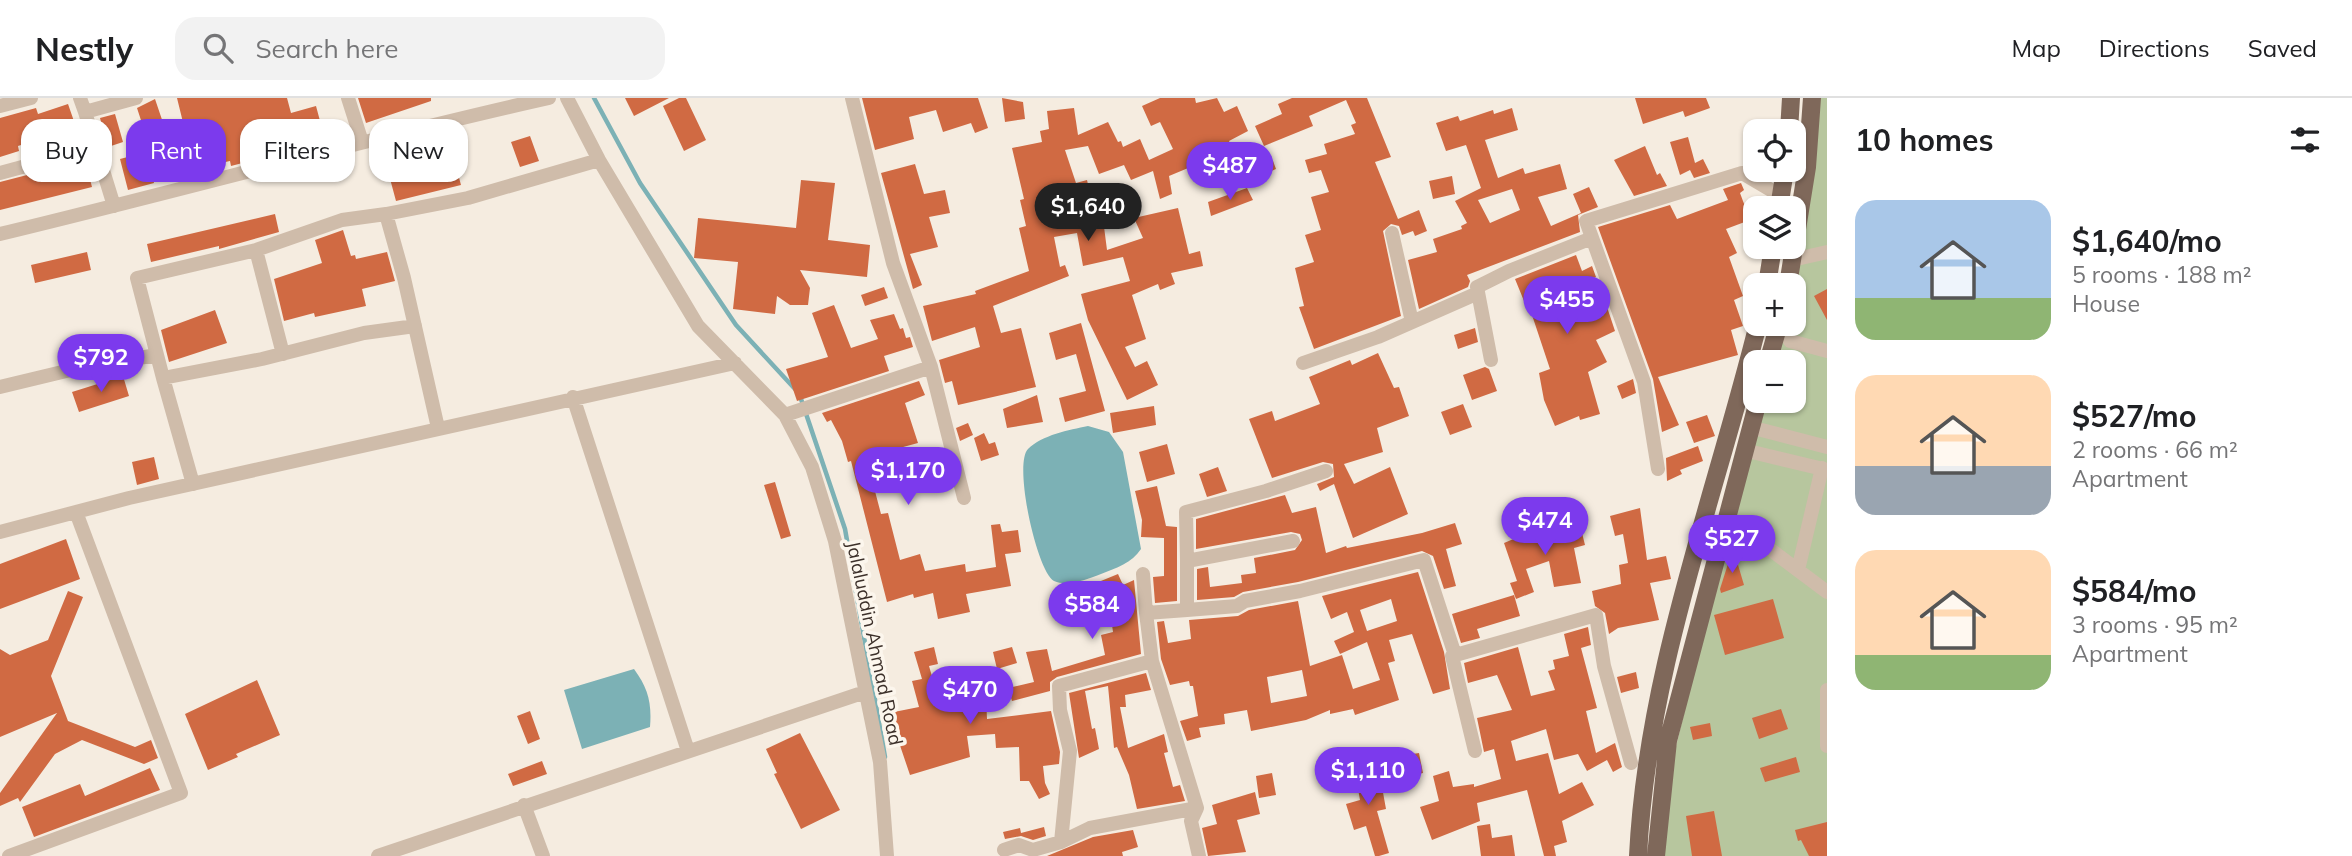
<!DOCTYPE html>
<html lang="en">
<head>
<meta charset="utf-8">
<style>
  :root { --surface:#fff; --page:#f2f2f2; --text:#202124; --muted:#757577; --line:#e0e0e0; --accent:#7c3aed }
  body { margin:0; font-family:Mulish,sans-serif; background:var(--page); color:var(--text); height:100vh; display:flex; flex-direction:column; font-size:26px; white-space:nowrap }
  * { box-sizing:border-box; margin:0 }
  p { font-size:23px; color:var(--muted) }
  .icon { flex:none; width:38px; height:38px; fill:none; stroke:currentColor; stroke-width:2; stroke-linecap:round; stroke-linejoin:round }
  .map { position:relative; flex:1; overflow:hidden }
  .details { display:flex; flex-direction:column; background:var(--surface); width:525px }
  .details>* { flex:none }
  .top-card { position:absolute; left:21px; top:21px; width:665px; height:63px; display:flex; gap:14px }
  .controls { position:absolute; left:1743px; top:21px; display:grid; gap:14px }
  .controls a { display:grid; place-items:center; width:63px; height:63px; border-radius:14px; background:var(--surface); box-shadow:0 2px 5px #0004; font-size:35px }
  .price { position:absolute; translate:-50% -60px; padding:0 16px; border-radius:24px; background:var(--accent); color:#fff; font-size:23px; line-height:46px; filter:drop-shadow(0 2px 4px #0008) }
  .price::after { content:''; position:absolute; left:50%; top:42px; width:21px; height:16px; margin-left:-10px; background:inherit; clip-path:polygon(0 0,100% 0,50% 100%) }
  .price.active { background:#222; color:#fff }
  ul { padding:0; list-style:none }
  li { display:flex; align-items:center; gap:21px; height:175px; padding:0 28px }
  li span { display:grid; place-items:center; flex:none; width:196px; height:140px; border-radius:21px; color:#555 }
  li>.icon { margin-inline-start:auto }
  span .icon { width:84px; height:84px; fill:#fffc; stroke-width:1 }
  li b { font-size:30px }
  h2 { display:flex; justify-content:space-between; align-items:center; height:84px; padding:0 28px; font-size:30px }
  .pill { padding:0 24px; border-radius:21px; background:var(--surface); box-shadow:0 2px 5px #0004; font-size:24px; line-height:63px }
  .pill.active { background:var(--accent); color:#fff }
  header { display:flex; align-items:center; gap:42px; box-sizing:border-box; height:98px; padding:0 35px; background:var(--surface); border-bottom:2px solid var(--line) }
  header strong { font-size:33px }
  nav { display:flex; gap:38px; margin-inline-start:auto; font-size:24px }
  .search { width:490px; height:63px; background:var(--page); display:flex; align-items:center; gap:18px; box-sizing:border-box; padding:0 24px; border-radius:21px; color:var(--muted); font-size:26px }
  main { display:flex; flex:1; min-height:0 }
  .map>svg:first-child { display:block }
  .green { fill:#b7c69e }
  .water { fill:#7cb1b5 }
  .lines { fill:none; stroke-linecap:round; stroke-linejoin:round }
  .stream { stroke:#7cb1b5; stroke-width:4.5 }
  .building { fill:#d06a43; fill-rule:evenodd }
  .minor { stroke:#cfbcaa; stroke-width:14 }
  .major { stroke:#7f685a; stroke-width:18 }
  .labels { text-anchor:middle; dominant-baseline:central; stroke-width:7; stroke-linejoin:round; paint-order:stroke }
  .street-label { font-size:19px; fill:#3c302a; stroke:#fcf6ed }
</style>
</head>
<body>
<header>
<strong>Nestly</strong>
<div class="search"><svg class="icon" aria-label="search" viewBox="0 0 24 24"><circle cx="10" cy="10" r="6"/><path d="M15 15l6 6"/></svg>Search here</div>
<nav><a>Map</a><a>Directions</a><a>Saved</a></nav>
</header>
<main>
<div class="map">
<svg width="1827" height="758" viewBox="0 0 1827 758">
  <rect width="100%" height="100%" fill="#f5ece0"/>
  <path class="green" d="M1810 0H1827V758H1665L1662 707 1759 303H1794V264H1769L1779 226H1794V187Z"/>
  <path class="water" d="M1088 328 1109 334 1123 354 1141 451C1132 465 1116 470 1101 476 1088 481 1068 489 1054 483 1037 474 1013 366 1028 351 1042 337 1069 332 1088 328Z
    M634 571C648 590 652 605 650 629L582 651 564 592Z"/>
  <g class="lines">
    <path class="stream" d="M594 0 640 85 736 227 795 291
      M800 298 845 431 885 659"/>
  </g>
  <path class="building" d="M177 0H287L291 15 316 8 323 34 259 47 262 60 231 68 230 63 202 69 199 58 192 61Z
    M358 0H431V3L366 25Z
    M625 0H669L634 18Z
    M679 0H686L706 42 684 53 663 8Z
    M862 0H978L988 30 975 35 971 25 943 34 936 12 909 19 914 41 875 52Z
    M1002 0 1023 4 1025 21 1005 24Z
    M1160 0H1195L1196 5 1217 0 1224 14 1237 8 1248 33 1229 43 1237 59 1214 70 1217 76 1200 83 1193 68 1169 78 1172 96 1160 101 1153 73 1131 82 1124 67 1099 76 1088 48 1065 52 1076 85 1087 82 1093 108 1122 97 1128 112 1103 121 1107 152 1143 140 1134 120 1178 110 1189 156 1200 153 1203 168 1171 175 1175 186 1160 192 1158 186 1132 197 1146 241 1125 249 1135 269 1147 263 1158 287 1127 302 1088 222 1081 196 1130 183 1123 159 1083 168 1077 135 1054 139 1060 169 1065 167 1069 178 993 208 1001 235 1021 230 1036 289 958 307 952 283 945 285 939 262 980 249 975 229 932 243 923 208 976 196 975 193 1029 173 1019 130 1026 128 1020 102 1024 101 1012 50 1042 44 1040 33 1049 31 1047 13 1074 10 1078 37 1108 24 1118 44 1121 43 1123 49 1140 41 1149 62 1173 51 1160 24 1151 28 1142 8Z
    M1292 0H1367L1391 59 1375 64 1398 121 1419 112 1427 133 1415 138 1413 133 1402 137 1399 128 1391 126 1383 133 1401 218 1314 251 1299 209 1304 208 1295 170 1314 164 1305 137 1321 132 1311 99 1329 94 1321 72 1309 75 1305 62 1327 56 1324 46 1355 36 1351 27 1356 25 1346 2 1309 18 1313 28 1264 48 1255 28 1282 16 1278 6Z
    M1635 0H1706L1710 10 1685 19 1683 13 1643 26Z
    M155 1 177 66 152 74 154 85 128 92 120 61 151 53 137 10Z
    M68 6 76 29 18 48 19 53 0 59V20L36 10 38 16Z
    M1512 10 1518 32 1485 42 1498 80 1523 70 1525 76 1560 66 1567 91 1538 99 1551 128 1581 115 1573 96 1589 89 1598 109 1578 117 1580 134 1467 177 1470 183 1468 189 1419 211 1408 162 1437 154 1433 141 1462 131 1461 128 1467 125 1455 103 1481 90 1466 47 1446 53 1436 25 1458 18 1460 23 1493 12 1494 16ZM1512 91 1520 112 1490 125 1478 102Z
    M115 16 123 44 108 49 100 20Z
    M530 38 539 63 520 69 511 44Z
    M1688 39 1695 65 1703 61 1710 75 1694 80 1690 72 1680 77 1670 44Z
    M1645 48 1657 77 1660 75 1667 88 1634 98 1614 62Z
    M454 61 461 87 396 103 389 77Z
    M85 62 92 89 0 112V84Z
    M1273 63 1276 71 1246 84 1242 74Z
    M915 66 924 96 945 92 950 115 929 119 938 149 910 156 922 187 913 191 881 75Z
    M1452 78 1455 96 1433 101 1429 83Z
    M801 82 835 85 828 142 870 147 867 179 800 172 810 190 808 207H790L777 198 775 216 733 211 738 164 694 160 698 120 796 130Z
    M1741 85 1744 92 1740 95 1750 122 1726 131 1737 155 1729 159 1743 198 1734 202 1743 228 1731 232 1738 257 1658 279 1679 327 1662 334 1653 281 1598 129 1670 107 1677 121 1728 102 1723 91Z
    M1247 90 1253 102 1211 118 1208 104Z
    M275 116 279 134 219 151V148L151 164 147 146Z
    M343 132 351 158 355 157 356 161 387 154 395 183 362 191 366 208 315 219 314 215 284 223 274 181 322 165 315 142Z
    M87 154 91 172 35 185 31 167Z
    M1576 157 1582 173 1592 168 1596 179 1583 185 1594 212 1606 206 1615 233 1596 242 1607 264 1588 274 1600 316 1580 322 1579 318 1555 328 1544 302 1539 275 1550 271 1527 202 1524 203 1515 181Z
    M884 189 888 200 865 208 861 197Z
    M1827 191V222L1814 198Z
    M834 207 851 250 878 241 870 222 894 216 900 231 903 230 906 240 910 239 913 249 884 258 889 273 797 303 786 271 828 259 812 215Z
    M215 212 227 245 169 264 161 232Z
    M1081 225 1105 313 1065 324 1059 300 1086 293 1076 256 1056 262 1049 235Z
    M1475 230 1478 244 1458 251 1454 237Z
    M1378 255 1394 290 1399 289 1409 318 1377 330 1383 354 1344 366 1354 386 1390 369 1408 416 1353 440 1334 386 1320 393 1317 386 1334 379 1333 366 1323 364 1272 380 1249 321 1272 313 1275 323 1320 306 1309 279 1350 262 1352 267Z
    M1485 269 1489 271 1497 293 1472 302 1463 277Z
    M123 278 129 298 79 314 72 294Z
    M1633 281 1636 295 1622 301 1617 288Z
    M919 283 925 297 905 305 918 345 866 359 881 416 888 415 900 462 920 456 925 473 965 466 966 474 996 469 991 427 1000 426 1002 434 1018 432 1021 454 1005 456 1011 488 966 496 970 514 938 521 933 495 914 500 913 496 887 504 851 363 848 364 842 343 831 322 827 324 822 315Z
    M1037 297 1043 324 1007 330 1003 311Z
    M1463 306 1472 329 1450 337 1441 314Z
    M1154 308 1156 327 1113 335 1110 315Z
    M1707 317 1715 338 1694 345 1686 324Z
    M968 325 973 337 960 343 956 330Z
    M984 335 989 346 995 344 999 357 981 363 974 340Z
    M1167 346 1175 376 1147 384 1139 354Z
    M1698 348 1703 363 1680 372 1682 376 1667 383 1666 360Z
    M154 359 159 381 137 387 132 364Z
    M1218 369 1227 393 1207 399 1199 376Z
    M775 384 791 438 781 441 764 387Z
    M1157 388 1166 428 1177 429V503L1155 505 1153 479 1164 478V440L1141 439 1142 422 1135 393Z
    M1285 397 1292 415 1316 409 1326 455 1346 448 1347 450 1422 435 1455 425 1462 446 1446 451 1456 488 1444 491 1433 458 1422 453 1298 484 1243 494 1234 499 1197 502V471L1208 469 1210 489 1242 485 1241 477 1256 475 1254 460 1295 452 1302 442 1300 436 1291 434 1196 451V421Z
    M1640 410 1647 462 1666 458 1671 481 1650 485 1659 522 1618 530 1609 536 1605 515 1595 508 1592 493 1621 486 1619 467 1628 465 1623 436 1615 438 1610 418Z
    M1580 427 1585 447 1574 450 1581 485 1554 489 1549 463 1526 471 1534 494 1516 501 1510 485 1517 483 1504 445 1537 431 1539 437Z
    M66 441 80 481 0 511V466Z
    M1733 450 1744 487 1721 495 1720 491Z
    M1418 474 1444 554 1450 591 1433 596 1412 536 1389 542 1395 563 1388 565 1399 602 1355 617 1353 611 1330 616V612L1306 622 1251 633 1247 612 1224 616 1225 626 1199 630 1201 639 1187 643 1180 623 1198 618 1193 588H1190L1189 583 1170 587 1161 561 1157 524 1164 523 1168 545 1191 541 1189 522 1238 518 1249 512 1298 503 1310 568 1342 557 1353 591 1380 582 1367 544 1340 556 1334 543 1354 534 1347 514 1331 521 1322 498ZM1391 501 1397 523 1367 533 1360 512ZM1302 572 1307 598 1271 605 1267 579Z
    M1118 476 1123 487 1134 482 1141 556 1057 579 1050 584V593L1012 603 1008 590 1034 584 1026 554 1047 551 1052 573 1105 557 1101 537 1113 534 1112 527 1120 525 1111 503 1106 506 1096 485Z
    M68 493 83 499 51 578 68 623 135 649 151 642 158 660 144 666 82 642 55 656 20 704 18 700 0 708V695L57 615 0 639V551L10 557 48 542Z
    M1514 497 1520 518 1477 531 1480 540 1461 545 1452 516Z
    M1773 501 1784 540 1725 557 1714 517Z
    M1588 529 1591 547 1581 550 1597 610 1586 613 1596 655 1615 645 1622 669 1613 674 1607 662 1587 673 1578 656 1554 662 1546 631 1511 643 1516 663 1548 655 1559 696 1582 684 1594 707 1562 723 1567 744 1554 748 1556 758H1544L1527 692 1477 705 1480 723 1432 742 1420 709 1439 703 1433 678 1449 673 1453 689 1474 686V689L1501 681 1494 651 1484 654 1477 620 1512 612 1497 577 1468 585 1464 565 1518 549 1531 598 1555 592 1548 573 1555 571 1553 562 1569 558 1564 536Z
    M934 549 938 566 929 568 936 592 1001 575 1006 592 986 598 987 621 1051 613 1060 654 1059 666 1043 668 1045 685 1050 696 1039 701 1029 683H1020L1019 649 996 650 995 636 967 638 970 659 910 677 889 615 919 609 912 583 922 581 914 554Z
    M1012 549 1017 565 997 571 993 554Z
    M1636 574 1639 590 1621 595 1617 579Z
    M1146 575 1151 592 1125 597 1126 609H1120L1128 650 1164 636 1168 654 1164 655 1173 689 1180 687 1185 703 1137 711 1129 677 1117 649 1114 650 1108 588 1085 593 1092 631 1095 630 1099 651 1079 660 1069 595Z
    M257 582 280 637 236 656 238 659 208 672 185 616Z
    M1781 611 1788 631 1759 641 1752 620Z
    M530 613 540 641 528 646 517 618Z
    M1710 625 1712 638 1693 642 1690 629Z
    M800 635 840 712 801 731 774 676 777 675 766 651Z
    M1419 655 1423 675 1404 679 1400 658Z
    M1796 659 1800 674 1765 684 1760 670Z
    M1369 661 1374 691 1382 689 1386 711 1377 713 1389 755 1379 758H1375L1366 728 1354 732 1346 706 1360 702 1353 663Z
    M542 663 547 676 513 688 508 676Z
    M150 670 160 692 34 739 22 709 80 686 85 698Z
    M1272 675 1276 697 1259 700 1256 678Z
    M1255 694 1260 716 1237 722 1246 754 1208 758 1202 730 1217 726 1212 707Z
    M1714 713 1722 758H1692L1686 718Z
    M1827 724V758H1809L1801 742 1798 743 1795 732Z
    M1490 726 1492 740 1512 737 1515 758H1481L1477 728Z
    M1044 729 1046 738 1033 742 1021 738 1005 741 1003 734 1020 730 1021 735Z
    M1133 732 1138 749 1122 754 1123 758H1047L1093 739Z"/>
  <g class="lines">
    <path class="minor" d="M80 0 85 14 136 0
      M348 0 362 44
      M567 0 599 62 698 228 785 317 812 369 835 443 880 664 887 758
      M852 0 893 165 931 269 964 400
      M0 8 31 0
      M85 14 114 108
      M0 75 96 49
      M1392 135 1412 224
      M0 136C183 92 365 41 549 0
      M256 152 342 122 386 116
      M1792 162 1827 154
      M1790 243 1827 253
      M1491 262 1477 189 1509 173 1592 140
      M1303 265 1378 239 1478 195
      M163 280 137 180 256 152 283 256
      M0 289 83 269 157 257
      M573 299 688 653
      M785 317 931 269
      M1750 329 1827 349
      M438 330 404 180 386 116 468 100 599 62
      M1744 352 1827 372
      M1658 371 1644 284 1586 123 1742 75 1781 98
      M193 386 163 280 262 261 364 235 415 228
      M1743 431 1827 494
      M0 434 129 400 735 265
      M1293 443 1187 463 1186 414 1266 393 1326 373
      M1187 463V512L1237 508 1245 503 1300 493 1424 462 1455 557
      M1798 472 1822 370
      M1143 476 1146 515
      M1187 512 1146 515 1152 563 1197 710 1191 723 1199 758
      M1152 563 1059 588 1060 612 1070 653 1061 744 1090 730 1197 710
      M1827 592V648
      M1475 653 1452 558 1596 517 1604 568 1631 665
      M524 707 543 758
      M1004 752 1019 747 1033 752 1061 744
      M9 758 181 695 76 414
      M378 758 865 594"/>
    <path class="major" d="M1789 33 1791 0
      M1779 110 1785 72
      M1767 187 1773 149
      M1788 187 1807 69 1812 0
      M1768 264 1779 226
      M1638 758C1647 574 1714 403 1758 226
      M1656 758 1668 643 1758 303"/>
  </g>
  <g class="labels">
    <g class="street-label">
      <text transform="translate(875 545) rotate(78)">Jalaluddin Ahmad Road</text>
    </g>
  </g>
</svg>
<div class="controls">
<a><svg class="icon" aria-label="locate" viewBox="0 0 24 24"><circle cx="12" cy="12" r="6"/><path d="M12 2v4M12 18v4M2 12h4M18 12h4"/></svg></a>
<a><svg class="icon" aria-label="layers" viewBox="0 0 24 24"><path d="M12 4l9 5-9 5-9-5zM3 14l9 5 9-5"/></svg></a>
<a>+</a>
<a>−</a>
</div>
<b class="price" style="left:1230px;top:104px">$487</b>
<b class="price active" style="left:1088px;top:145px">$1,640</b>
<b class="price" style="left:1567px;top:238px">$455</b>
<b class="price" style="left:101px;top:296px">$792</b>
<b class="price" style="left:908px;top:409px">$1,170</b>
<b class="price" style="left:1545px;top:459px">$474</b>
<b class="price" style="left:1732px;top:477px">$527</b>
<b class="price" style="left:1092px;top:543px">$584</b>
<b class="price" style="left:970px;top:628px">$470</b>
<b class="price" style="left:1368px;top:709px">$1,110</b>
<div class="top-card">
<a class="pill">Buy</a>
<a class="pill active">Rent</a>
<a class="pill">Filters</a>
<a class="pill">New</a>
</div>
</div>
<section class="details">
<h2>10 homes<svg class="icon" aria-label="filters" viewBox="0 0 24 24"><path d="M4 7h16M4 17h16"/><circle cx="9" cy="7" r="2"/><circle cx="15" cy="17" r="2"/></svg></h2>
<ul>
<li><span style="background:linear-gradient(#a9c7e8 70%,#8fb573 0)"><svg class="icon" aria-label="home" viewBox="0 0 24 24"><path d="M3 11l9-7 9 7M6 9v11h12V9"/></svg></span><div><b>$1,640/mo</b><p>5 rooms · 188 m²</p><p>House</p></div></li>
<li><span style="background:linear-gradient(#ffd9b3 65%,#9aa5b1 0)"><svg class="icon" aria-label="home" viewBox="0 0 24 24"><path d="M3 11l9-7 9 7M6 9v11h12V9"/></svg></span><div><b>$527/mo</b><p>2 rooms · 66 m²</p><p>Apartment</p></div></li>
<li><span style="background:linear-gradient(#ffd9b3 75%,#8fb573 0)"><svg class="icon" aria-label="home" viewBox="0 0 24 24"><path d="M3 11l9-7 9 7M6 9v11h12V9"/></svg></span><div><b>$584/mo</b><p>3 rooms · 95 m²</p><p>Apartment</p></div></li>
</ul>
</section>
</main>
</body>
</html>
